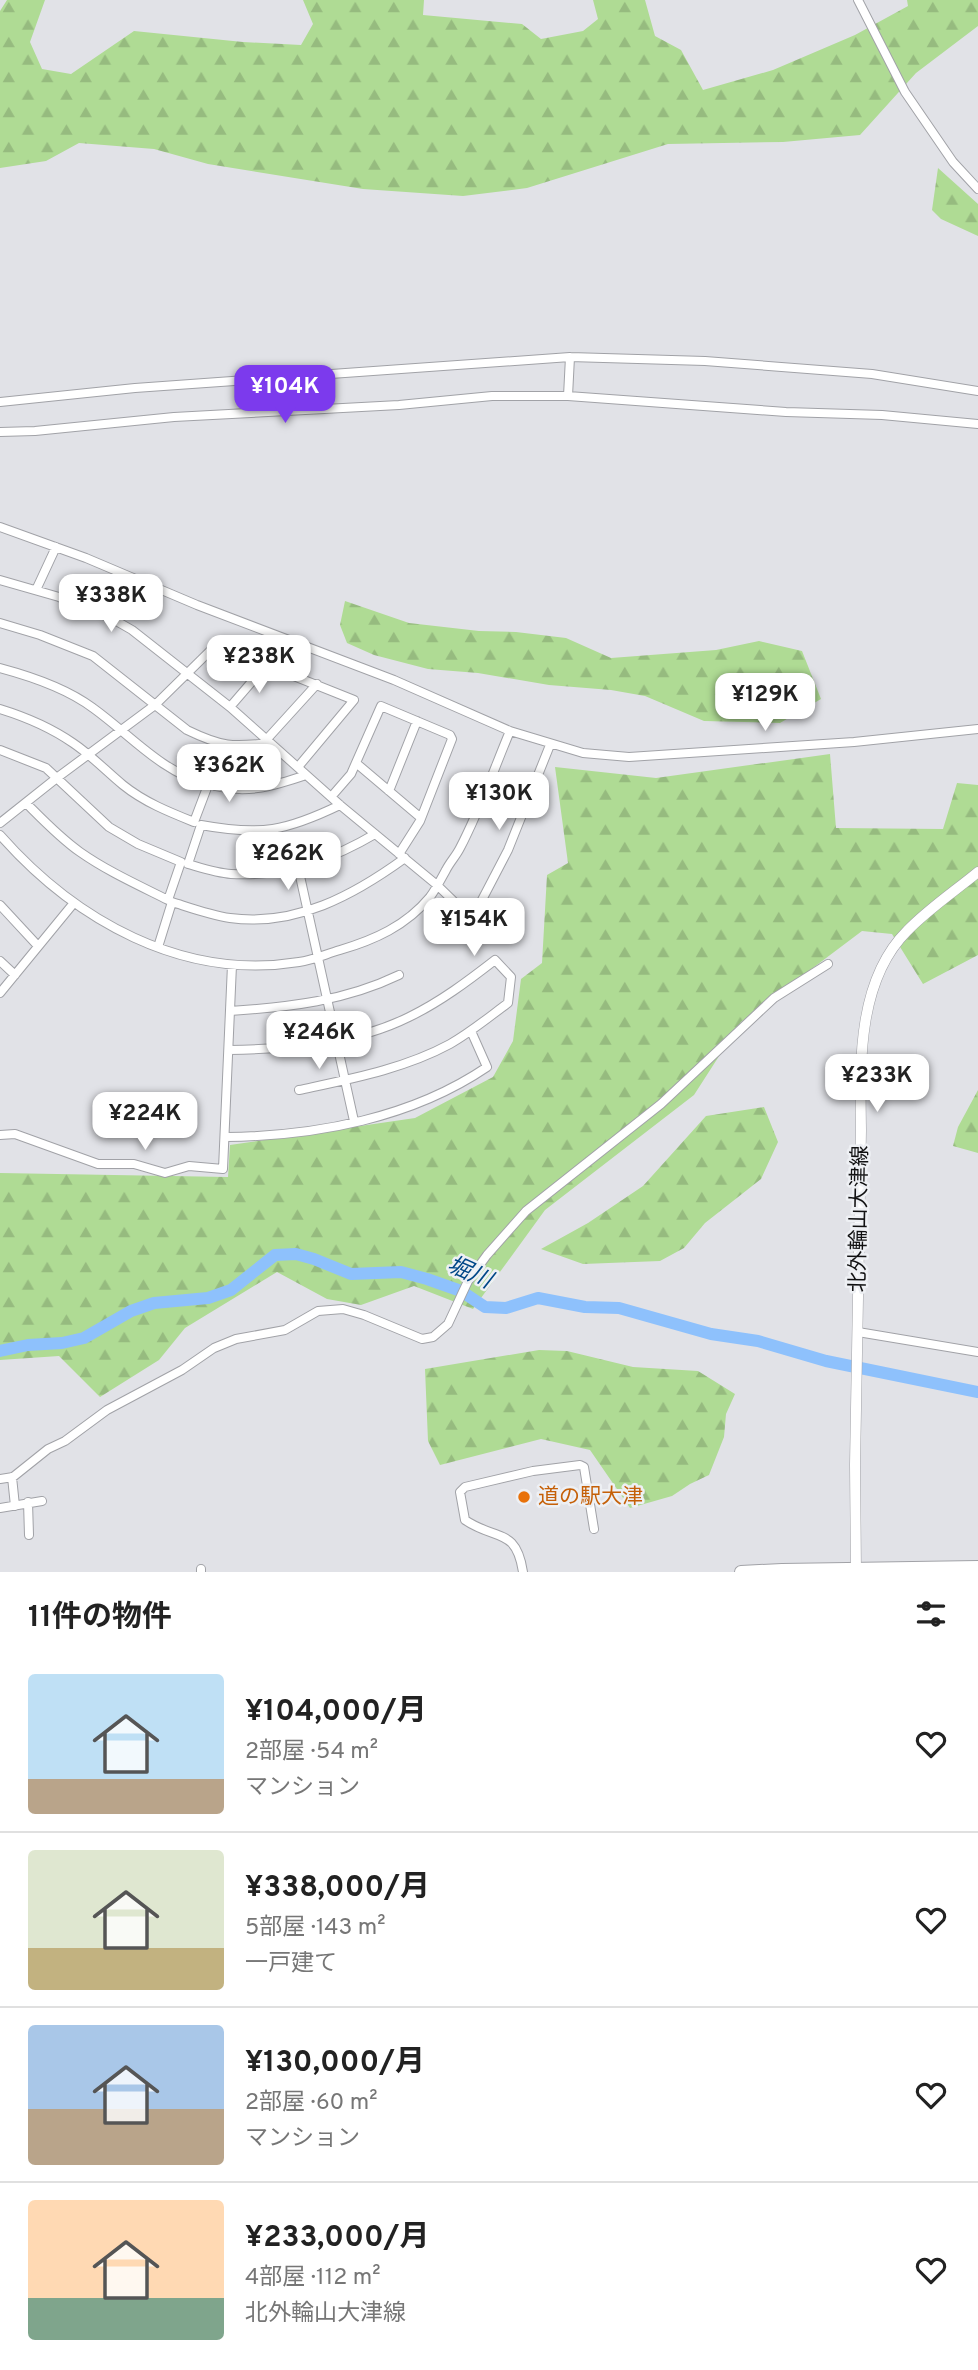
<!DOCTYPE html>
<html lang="ja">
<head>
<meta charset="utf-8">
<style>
  :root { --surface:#fff; --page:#f2f2f2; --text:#222; --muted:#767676; --line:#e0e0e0; --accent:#7c3aed }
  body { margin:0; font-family:Overpass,"Noto Sans JP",sans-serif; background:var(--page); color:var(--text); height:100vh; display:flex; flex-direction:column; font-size:26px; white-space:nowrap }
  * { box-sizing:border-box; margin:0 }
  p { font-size:23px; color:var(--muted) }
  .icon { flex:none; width:38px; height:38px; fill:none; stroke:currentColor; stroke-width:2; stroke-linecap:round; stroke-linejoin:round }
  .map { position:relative; height:1572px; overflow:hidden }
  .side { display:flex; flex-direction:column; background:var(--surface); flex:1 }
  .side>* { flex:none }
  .price { position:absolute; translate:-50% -60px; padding:0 16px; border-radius:14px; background:#fff; color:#222; font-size:23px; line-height:46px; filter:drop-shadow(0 2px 4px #0008) }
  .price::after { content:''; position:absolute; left:50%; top:42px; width:21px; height:16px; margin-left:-10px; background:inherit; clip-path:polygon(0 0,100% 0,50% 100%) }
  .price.selected { background:var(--accent); color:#fff }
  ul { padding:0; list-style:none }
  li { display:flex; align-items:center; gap:21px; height:175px; padding:0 28px }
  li+li { border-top:2px solid var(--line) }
  li span { display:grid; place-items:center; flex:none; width:196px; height:140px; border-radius:7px; color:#555 }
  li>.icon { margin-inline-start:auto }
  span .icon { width:84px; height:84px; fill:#fffc; stroke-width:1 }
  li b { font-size:30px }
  h2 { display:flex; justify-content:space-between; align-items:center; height:84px; padding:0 28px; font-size:30px }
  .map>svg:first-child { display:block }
  .forest { fill:url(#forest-firs) }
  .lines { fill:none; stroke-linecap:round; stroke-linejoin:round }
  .river { stroke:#8ec1fc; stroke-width:12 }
  .minor-casing { stroke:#a1a2a7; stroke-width:10 }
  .major-casing { stroke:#a1a2a7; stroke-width:11 }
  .highway-casing { stroke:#a1a2a7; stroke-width:14 }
  .minor { stroke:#fff; stroke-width:8 }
  .major { stroke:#fff; stroke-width:10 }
  .highway { stroke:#fff; stroke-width:12 }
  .food-dot { fill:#e8710a; stroke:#eef0f4; stroke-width:2.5 }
  .labels { text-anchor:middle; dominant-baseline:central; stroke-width:5; stroke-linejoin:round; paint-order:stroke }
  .street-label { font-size:21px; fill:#111112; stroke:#eef0f4 }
  .food-label { font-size:21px; fill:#c56008; stroke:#eef0f4; text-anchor:start }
  .water-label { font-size:23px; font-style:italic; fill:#004787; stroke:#eef0f4 }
</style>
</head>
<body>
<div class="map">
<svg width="978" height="1572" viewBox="0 0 978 1572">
  <defs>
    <pattern id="forest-firs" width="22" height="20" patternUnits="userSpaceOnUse" patternTransform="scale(1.75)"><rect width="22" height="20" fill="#afdb94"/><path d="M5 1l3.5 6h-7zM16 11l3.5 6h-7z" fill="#96bb7f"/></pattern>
  </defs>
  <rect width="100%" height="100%" fill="#e1e2e7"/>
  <path class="forest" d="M7 0H45L30 42 42 69 71 74 134 31 243 42 301 45 313 24 303 0H424L423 15 522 24 541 39 583 31 598 19 593 0H645L655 36 681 50 703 90 773 70 855 35 908 6 907 0H978V26L916 73 860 135 783 142 668 144 527 188 463 196 363 189 208 164 154 149 79 143 46 161 0 168V11Z
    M938 168 978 204V236L941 219 932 210Z
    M345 601 409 623 479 631 516 632 566 638 611 658 716 650 759 641 802 651 821 699 780 723 704 721 645 696 611 690 549 685 478 673 428 669 374 655 347 643 340 625Z
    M830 754 836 828 943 829 957 783 978 785V955L923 984 892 934 862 931 741 1022 694 1095 545 1210 473 1309 414 1286 361 1305 327 1299 277 1272 185 1328 159 1360 100 1397 59 1356 0 1360V1173L228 1177 230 1145 415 1118 493 1077 513 1041 521 979 542 963 547 875 568 863 555 767 656 778Z
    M978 1090V1153L953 1146 958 1127Z
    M764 1107 778 1142 761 1179 705 1223 684 1248 660 1261 583 1264 541 1249 588 1223 643 1186 706 1116Z
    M539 1350 567 1351 633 1367 698 1371 735 1394 726 1414 724 1437 709 1475 690 1484 672 1496 630 1508 590 1450 541 1439 440 1465 428 1441 425 1369Z"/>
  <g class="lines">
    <path class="river" d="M0 1351 28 1345 62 1343 84 1338 131 1311 154 1303 208 1298 231 1290 275 1255 296 1254 314 1259 351 1274 401 1272 427 1279 461 1291 485 1307 506 1308 538 1298 585 1307 619 1308 711 1334 758 1341 826 1361 978 1392"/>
    <defs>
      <path id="minor" d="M858 0 905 92 953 162 978 189
        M568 396 570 357
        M0 402 135 388 570 357 705 361 872 374 978 391
        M0 432 35 431 174 417 399 405 492 396H568L786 412 882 415 978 424
        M0 527 86 558 197 605 394 680 510 731 583 753 629 757 854 742 978 729
        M0 580 59 597 111 618 132 630 230 707 340 805 437 885 472 919 508 850 550 745
        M36 590 56 547
        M0 623 40 635 93 656 187 730C222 747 232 747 270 743
        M0 668C30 676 68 689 93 708 133 737 159 770 208 785L194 822C169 812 144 802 123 785 106 771 91 755 73 743 50 727 26 717 0 709
        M230 707 267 664
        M267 739 317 684
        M228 746 215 786C249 794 274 786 306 775
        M0 750 46 768 109 827 138 844 181 862 168 900C138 885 107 871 80 852 60 838 43 820 26 803
        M356 763 421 818
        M389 791 417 721
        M331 797 351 774 381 706 450 735 452 739 420 821 399 854
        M340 805C286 831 261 836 201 825L188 864C202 868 217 873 231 874 283 877 331 860 375 834
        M0 823 58 777 155 705 216 645 354 700 298 767
        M0 835C75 920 182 981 299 962 313 960 326 954 340 950 374 940 406 926 430 897 436 889 441 879 446 870 450 862 456 856 460 848 480 810 494 769 510 731
        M298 867 354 1121
        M0 905 38 946
        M158 947 172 902C191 908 210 915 230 918 296 927 354 895 405 858
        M0 961 15 975
        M0 993 73 904
        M230 1011C290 1007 345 1001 399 975
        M229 1050C289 1049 355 1044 409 1017 440 1002 468 981 495 960L511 977 508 1003C489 1017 471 1032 450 1044 404 1069 350 1079 299 1090
        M0 1135 15 1134 98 1164H134L165 1173 189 1166 223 1169 232 965
        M226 1137C316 1136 412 1118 487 1067L471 1031
        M858 1332 978 1352
        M12 1477 15 1506
        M0 1479 13 1477 48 1449 65 1441 107 1410 182 1370 214 1348 236 1339 285 1330 318 1311 343 1309 364 1315 422 1339 433 1337 448 1324 468 1281 487 1255 526 1211 661 1104 774 998 828 964
        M28 1502 29 1535
        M0 1508 42 1501
        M201 1569V1572
        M523 1572C516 1527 496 1541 465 1520L460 1492 465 1487 533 1471 580 1465 584 1467 594 1529"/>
      <path id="major" d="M856 1572 855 1465 861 1130C860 1064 857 981 907 931 928 909 955 891 978 872"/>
      <path id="highway" d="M741 1572 782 1570 978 1567"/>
    </defs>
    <use href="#minor" class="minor-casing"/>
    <use href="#major" class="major-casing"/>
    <use href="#highway" class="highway-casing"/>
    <use href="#minor" class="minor"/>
    <use href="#major" class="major"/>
    <use href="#highway" class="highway"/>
  </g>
  <circle class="food-dot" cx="524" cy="1497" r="7"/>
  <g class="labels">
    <g class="street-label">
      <text transform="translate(860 1219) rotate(-89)">北外輪山大津線</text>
    </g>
    <g class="food-label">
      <text x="538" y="1497">道の駅大津</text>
    </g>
    <g class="water-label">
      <text transform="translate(469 1274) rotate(24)">堀川</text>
    </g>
  </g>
</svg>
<b class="price selected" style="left:285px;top:425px">¥104K</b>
<b class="price" style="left:111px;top:634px">¥338K</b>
<b class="price" style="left:259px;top:695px">¥238K</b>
<b class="price" style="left:765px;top:733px">¥129K</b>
<b class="price" style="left:229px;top:804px">¥362K</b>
<b class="price" style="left:499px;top:832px">¥130K</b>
<b class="price" style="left:288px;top:892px">¥262K</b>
<b class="price" style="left:474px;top:958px">¥154K</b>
<b class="price" style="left:319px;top:1071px">¥246K</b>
<b class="price" style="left:877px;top:1114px">¥233K</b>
<b class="price" style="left:145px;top:1152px">¥224K</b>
</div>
<section class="side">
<h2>11件の物件<svg class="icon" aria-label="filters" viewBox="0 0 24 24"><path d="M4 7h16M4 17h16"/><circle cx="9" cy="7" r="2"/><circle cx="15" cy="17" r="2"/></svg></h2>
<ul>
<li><span style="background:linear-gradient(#bfe0f5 75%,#b9a48a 0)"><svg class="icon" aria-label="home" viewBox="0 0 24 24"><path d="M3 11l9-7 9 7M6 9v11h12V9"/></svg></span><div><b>¥104,000/月</b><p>2部屋 · 54 m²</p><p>マンション</p></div><svg class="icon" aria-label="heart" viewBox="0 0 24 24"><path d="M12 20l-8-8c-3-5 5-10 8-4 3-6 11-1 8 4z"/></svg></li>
<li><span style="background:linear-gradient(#dfe7d0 70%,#c2b280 0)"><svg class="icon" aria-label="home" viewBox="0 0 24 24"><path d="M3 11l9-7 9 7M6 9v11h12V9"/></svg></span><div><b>¥338,000/月</b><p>5部屋 · 143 m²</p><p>一戸建て</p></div><svg class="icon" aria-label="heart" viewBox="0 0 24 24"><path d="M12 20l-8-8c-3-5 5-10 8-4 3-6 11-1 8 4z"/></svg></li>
<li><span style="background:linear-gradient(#a9c7e8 60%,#b9a48a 0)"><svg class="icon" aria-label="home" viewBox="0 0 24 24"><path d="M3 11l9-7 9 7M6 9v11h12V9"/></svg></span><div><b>¥130,000/月</b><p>2部屋 · 60 m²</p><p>マンション</p></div><svg class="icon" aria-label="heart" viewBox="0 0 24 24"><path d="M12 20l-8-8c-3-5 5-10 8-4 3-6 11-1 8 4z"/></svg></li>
<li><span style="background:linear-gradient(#ffd9b3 70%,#7fa58c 0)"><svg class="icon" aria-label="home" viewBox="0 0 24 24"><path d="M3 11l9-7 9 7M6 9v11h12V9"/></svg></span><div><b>¥233,000/月</b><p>4部屋 · 112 m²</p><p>北外輪山大津線</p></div><svg class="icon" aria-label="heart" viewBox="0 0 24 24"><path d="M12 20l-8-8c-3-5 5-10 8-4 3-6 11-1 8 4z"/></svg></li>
</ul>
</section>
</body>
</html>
